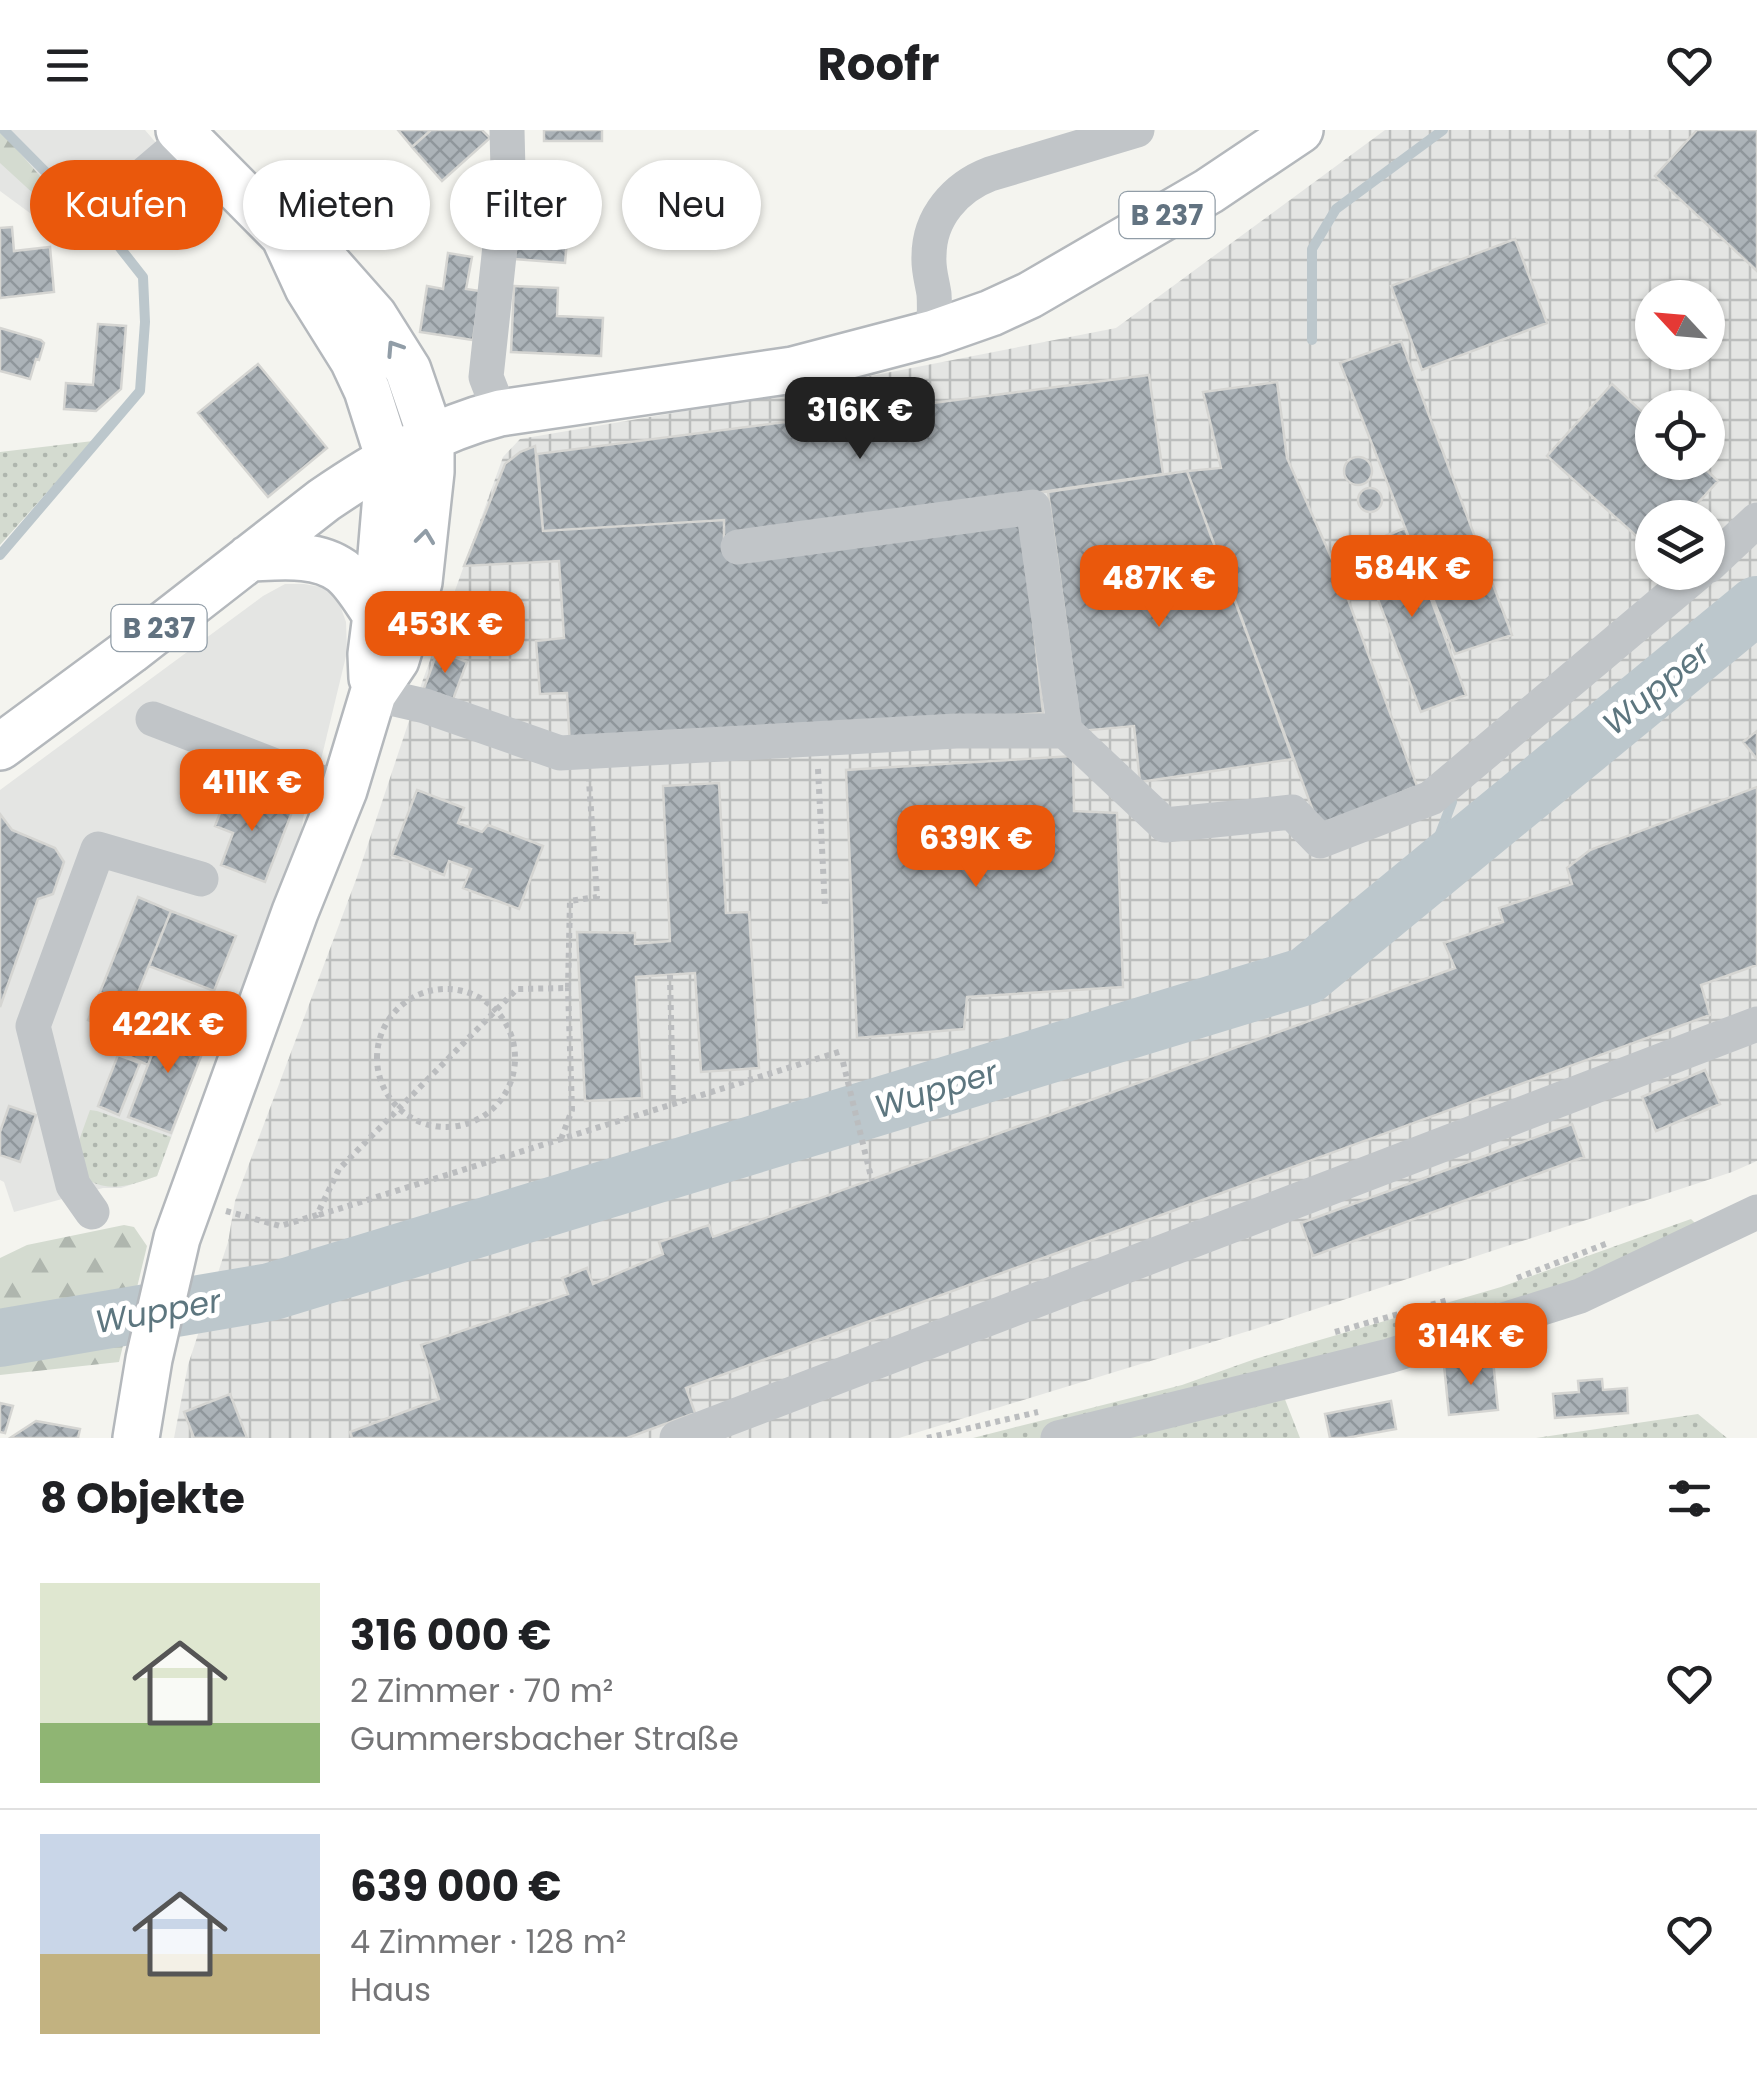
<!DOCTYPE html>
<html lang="de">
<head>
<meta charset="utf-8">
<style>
  :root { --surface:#fff; --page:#f2f2f2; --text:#202124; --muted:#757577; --line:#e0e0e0; --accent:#ea580c }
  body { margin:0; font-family:Poppins,sans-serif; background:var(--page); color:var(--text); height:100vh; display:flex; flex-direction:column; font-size:38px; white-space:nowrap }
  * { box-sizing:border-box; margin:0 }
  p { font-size:32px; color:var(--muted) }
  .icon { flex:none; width:55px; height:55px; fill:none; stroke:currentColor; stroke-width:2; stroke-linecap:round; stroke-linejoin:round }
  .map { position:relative; height:1308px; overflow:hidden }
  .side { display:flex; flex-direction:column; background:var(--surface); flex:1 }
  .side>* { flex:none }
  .guide { position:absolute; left:30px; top:30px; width:1000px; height:90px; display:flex; gap:20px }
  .needle { width:65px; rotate:296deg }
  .controls { position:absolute; left:1635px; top:150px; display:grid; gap:20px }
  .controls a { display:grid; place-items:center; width:90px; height:90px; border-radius:50%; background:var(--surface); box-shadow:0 2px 8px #0004; font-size:50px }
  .price { position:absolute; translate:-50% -85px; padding:0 22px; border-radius:20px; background:var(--accent); color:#fff; font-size:32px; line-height:65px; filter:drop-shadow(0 2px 5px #0008) }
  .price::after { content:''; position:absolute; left:50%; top:60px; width:30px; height:22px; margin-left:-15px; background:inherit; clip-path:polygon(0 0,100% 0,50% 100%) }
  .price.current { background:#222; color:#fff }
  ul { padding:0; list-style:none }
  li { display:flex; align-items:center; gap:30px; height:250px; padding:0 40px }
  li+li { border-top:2px solid var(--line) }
  li span { display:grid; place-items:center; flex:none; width:280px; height:200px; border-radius:0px; color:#555 }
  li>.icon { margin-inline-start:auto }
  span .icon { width:120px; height:120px; fill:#fffc; stroke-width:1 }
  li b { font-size:42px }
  h2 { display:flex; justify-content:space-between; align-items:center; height:120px; padding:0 40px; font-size:42px }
  .pill { padding:0 35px; border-radius:45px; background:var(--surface); box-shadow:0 2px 8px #0004; font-size:35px; line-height:90px }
  .pill.current { background:var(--accent); color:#fff }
  header { display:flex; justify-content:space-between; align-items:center; height:130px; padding:0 40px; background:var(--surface); font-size:45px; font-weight:700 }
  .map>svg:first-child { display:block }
  .built { fill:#e4e5e3 }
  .industrial { fill:url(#industrial-grid); fill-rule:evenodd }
  .grass { fill:url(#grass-dots) }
  .forest { fill:url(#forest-firs) }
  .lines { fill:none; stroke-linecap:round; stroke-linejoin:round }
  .stream { stroke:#bcc7cc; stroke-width:10 }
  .river { stroke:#bcc7cc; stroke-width:58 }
  .building { fill:url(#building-cross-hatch); stroke:#d5d5d2; stroke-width:2.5 }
  .major-casing { stroke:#b4b8bc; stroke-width:50 }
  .path { stroke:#bbbdbf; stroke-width:6; stroke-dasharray:5 5; stroke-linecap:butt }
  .minor { stroke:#c1c5c8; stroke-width:35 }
  .major { stroke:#fff; stroke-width:45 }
  .oneway { stroke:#919da7 }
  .labels { text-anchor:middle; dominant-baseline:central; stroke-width:10; stroke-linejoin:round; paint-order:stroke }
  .shield { fill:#fff; stroke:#919da7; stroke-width:2.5 }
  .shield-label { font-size:28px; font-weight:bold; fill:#627381 }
  .water-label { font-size:32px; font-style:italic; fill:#5d767f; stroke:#fff }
</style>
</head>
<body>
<header><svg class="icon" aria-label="menu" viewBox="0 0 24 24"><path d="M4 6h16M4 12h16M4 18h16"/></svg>Roofr<svg class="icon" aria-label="heart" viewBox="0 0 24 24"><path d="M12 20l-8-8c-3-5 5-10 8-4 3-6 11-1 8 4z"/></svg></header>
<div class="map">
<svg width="1757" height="1308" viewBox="0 0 1757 1308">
  <defs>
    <pattern id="industrial-grid" width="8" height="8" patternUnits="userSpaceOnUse" patternTransform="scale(2.5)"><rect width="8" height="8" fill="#e4e5e3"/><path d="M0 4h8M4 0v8" fill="none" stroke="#bcbebd"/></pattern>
    <pattern id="grass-dots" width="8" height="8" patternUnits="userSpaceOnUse" patternTransform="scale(2.5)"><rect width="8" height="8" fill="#d4dbd0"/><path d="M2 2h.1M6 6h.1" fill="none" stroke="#afb6ae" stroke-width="1.8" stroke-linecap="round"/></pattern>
    <pattern id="forest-firs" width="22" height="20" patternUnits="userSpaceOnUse" patternTransform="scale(2.5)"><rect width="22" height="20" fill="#d4dbd0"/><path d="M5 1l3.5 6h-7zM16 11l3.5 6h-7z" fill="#afb6ae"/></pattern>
    <pattern id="building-cross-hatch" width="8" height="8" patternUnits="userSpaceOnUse" patternTransform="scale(2.5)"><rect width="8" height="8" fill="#acb3b8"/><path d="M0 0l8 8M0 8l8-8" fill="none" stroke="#8f969b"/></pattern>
  </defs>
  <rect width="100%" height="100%" fill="#f4f4ef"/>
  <path class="built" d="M0 0H145L157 14 53 100 0 61Z
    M285 454H304L321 457 337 467 346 492 347 522 320 634 303 688 295 782 255 891 207 911 157 1046 121 1058H103L14 1082 4 1052 0 1050V660L263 466Z"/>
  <path class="industrial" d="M1385 0H1757V1031L1732 1042 1255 1199 899 1308H174L188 1235 228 1112 235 1071 357 747 420 558 503 327 520 309 738 272 1116 198ZM1652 168H1708V222H1652ZM1652 278H1708V332H1652ZM1652 388H1708V442H1652Z"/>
  <path class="grass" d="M93 311 0 415V322Z
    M90 980 97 981 171 1007 157 1046C133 1054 114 1063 90 1051L77 1016Z
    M1691 1089 1708 1106 1279 1254 1300 1308H973L1182 1255 1255 1229 1501 1157Z
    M1698 1284 1727 1308H1536Z"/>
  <path class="forest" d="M0 0 66 76 72 99 0 33Z
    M124 1095 134 1097 147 1116 119 1232 0 1245V1128L27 1115Z"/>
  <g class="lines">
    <path class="stream" d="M1312 210V119L1336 79 1443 0
      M0 425 140 261 145 192 143 147 117 114 4 0
      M1423 749 1452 672"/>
    <path class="river" d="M0 1208 270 1162 1306 846 1757 475"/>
  </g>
  <path class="building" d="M398 0H431L412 17Z
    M431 0H482L490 8 442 51 412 17Z
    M544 0H602V11H544Z
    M1697 0H1757V141L1655 46Z
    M523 36 573 40 565 133 515 129Z
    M12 97 14 121 50 117 54 162 0 168V98Z
    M1515 109 1547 193 1422 240 1391 156Z
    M448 123 472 127 466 159 480 161 473 210 420 202 427 156 443 159Z
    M514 156 558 158 557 186 603 188 601 226 511 222Z
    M98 194 126 196 121 259 96 281 64 279 66 253 93 255Z
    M0 198 41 210 44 213 39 230 36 229 30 249 0 241Z
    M1401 211 1512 505 1455 524 1340 233Z
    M258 234 327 318 268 367 198 283Z
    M1149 245 1163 344 724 409V390L543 401 537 324Z
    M1277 252 1287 328 1339 445 1417 656 1319 697 1187 341 1221 338 1203 262Z
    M1612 254 1652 291V332H1698L1718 351 1684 388H1652V420L1547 326Z
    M535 316 543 401 724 390V409L1022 388 1043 583 570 617 567 563 540 564 536 511 564 508 559 431 464 436 505 334 520 322Z
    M1344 341a14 14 0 1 1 28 0a14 14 0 1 1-28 0Z
    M1187 341 1293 629 1140 652 1134 596 1081 601 1048 362Z
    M1358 370a12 12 0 1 1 24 0a12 12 0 1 1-24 0Z
    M1405 398 1466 565 1421 582 1358 417Z
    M438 520 467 532 452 572 423 561Z
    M1757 601V629L1743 612Z
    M1073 626 1074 681 1117 683 1123 857 967 867 964 899 857 908 846 640Z
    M719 653 726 783 749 782 759 938 701 942 695 843 636 847 642 968 585 971 577 802 635 803V814L670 811 663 656Z
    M1757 657V835L1701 855 1710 885 686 1258 695 1283 627 1308H352L350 1302 439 1269 421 1215 568 1164 562 1148 587 1138 593 1154 663 1124 659 1112 709 1095 713 1107 1455 838 1444 813 1503 792 1499 778 1572 754 1567 738 1590 720Z
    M417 660 464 678 458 693 482 702 488 695 543 716 519 779 463 758 471 739 449 731 444 745 392 725Z
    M228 662 246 669 247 665 292 682 265 752 221 735 233 703 215 696Z
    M0 684 12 700 55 718 64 732 53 764 38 769 0 877Z
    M138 767 171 781 133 875 100 862Z
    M171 781 236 806 214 861 149 836Z
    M100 862 123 872 113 900 88 890Z
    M146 882 165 890 148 935 128 926Z
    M165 890 209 906 171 1003 128 987Z
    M118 925 140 933 119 985 98 976Z
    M1705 940 1720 974 1656 1001 1642 967Z
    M9 976 36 985 20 1032 0 1025V1002Z
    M1572 994 1584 1027 1313 1126 1301 1093Z
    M1493 1230 1498 1280 1449 1285 1444 1235Z
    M1602 1249 1603 1260 1627 1258 1628 1283 1555 1288 1553 1264 1579 1262 1578 1251Z
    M230 1264 247 1308H194L184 1282Z
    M1391 1271 1396 1299 1346 1308H1330L1325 1284Z
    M0 1273 13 1276 5 1303 0 1302Z
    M36 1291 80 1299 78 1308H10Z"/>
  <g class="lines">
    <defs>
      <path id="major" d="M284 106 308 158 353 230 367 260 389 329 376 485 371 524 372 548
        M249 428C279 427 316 422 342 441 356 452 366 471 376 485
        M0 617 130 521 324 370C378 333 436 299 500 283L793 240 934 203 991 183 1030 165 1209 61 1300 0
        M136 1308 149 1229 177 1108 295 782 344 660 373 564 396 530 408 491 419 452 431 342V307L408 240 374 186 328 134 284 106 179 0"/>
    </defs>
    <use href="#major" class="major-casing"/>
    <path class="path" d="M818 639 825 777
      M670 845 673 973
      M377 928a69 69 0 1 1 138 0a69 69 0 1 1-138 0Z
      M843 932 872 1051
      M561 1009 572 980 568 858
      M226 1081 280 1096 317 1085 339 1039 517 859 568 858 570 771 597 767 589 651
      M319 1085 842 921
      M1517 1148 1608 1113
      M1335 1202 1448 1170
      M927 1308 1038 1282"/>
    <path class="minor" d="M84 96 187 8
      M934 203C934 190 935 177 934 164 932 151 928 139 929 126 929 87 956 57 990 44L1137 0
      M500 283 486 247 508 41 507 0
      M738 417 1033 377 1065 601
      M1708 436 1757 390
      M373 564 425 576 560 623 956 601H1065L1165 695 1292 682 1320 711 1431 668 1699 442
      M153 589 296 644 344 660
      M92 1082 73 1055 33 896 98 719 201 749
      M677 1308 1757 894
      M1058 1308 1389 1226 1580 1166 1757 1082"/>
    <use href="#major" class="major"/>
  </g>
  <defs><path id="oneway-chevron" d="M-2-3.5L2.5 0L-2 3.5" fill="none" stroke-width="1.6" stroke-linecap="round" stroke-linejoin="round" transform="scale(2.5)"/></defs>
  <g class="oneway">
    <use href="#oneway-chevron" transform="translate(394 218) rotate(-123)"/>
    <use href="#oneway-chevron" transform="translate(425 407) rotate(-83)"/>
  </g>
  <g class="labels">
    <g class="shield">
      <rect x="1119.5" y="62" width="95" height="46" rx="8"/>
      <rect x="111.5" y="475" width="95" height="46" rx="8"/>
    </g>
    <g class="shield-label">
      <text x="1167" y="85">B 237</text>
      <text x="159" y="498">B 237</text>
    </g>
    <g class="water-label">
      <text transform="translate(1656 558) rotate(-39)">Wupper</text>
      <text transform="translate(936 959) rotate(-17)">Wupper</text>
      <text transform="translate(158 1181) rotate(-10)">Wupper</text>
    </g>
  </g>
</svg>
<div class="controls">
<a><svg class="needle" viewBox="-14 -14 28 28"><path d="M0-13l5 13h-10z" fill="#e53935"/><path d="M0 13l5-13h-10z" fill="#757577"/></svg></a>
<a><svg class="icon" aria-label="locate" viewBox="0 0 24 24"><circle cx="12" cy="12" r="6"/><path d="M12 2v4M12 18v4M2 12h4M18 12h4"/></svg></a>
<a><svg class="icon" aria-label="layers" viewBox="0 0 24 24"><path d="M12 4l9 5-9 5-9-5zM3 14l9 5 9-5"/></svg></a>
</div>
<b class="price current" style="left:860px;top:332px">316K €</b>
<b class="price" style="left:1412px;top:490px">584K €</b>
<b class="price" style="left:1159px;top:500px">487K €</b>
<b class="price" style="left:445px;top:546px">453K €</b>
<b class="price" style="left:252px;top:704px">411K €</b>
<b class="price" style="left:976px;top:760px">639K €</b>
<b class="price" style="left:168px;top:946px">422K €</b>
<b class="price" style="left:1471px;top:1258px">314K €</b>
<div class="guide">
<a class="pill current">Kaufen</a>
<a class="pill">Mieten</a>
<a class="pill">Filter</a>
<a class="pill">Neu</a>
</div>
</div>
<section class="side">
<h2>8 Objekte<svg class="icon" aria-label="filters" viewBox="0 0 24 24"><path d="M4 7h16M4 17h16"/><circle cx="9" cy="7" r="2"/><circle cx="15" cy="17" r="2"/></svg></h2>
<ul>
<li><span style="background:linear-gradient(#dfe7d0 70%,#8fb573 0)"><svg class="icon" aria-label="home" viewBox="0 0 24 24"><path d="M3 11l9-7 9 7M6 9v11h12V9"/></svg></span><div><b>316 000 €</b><p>2 Zimmer · 70 m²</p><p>Gummersbacher Straße</p></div><svg class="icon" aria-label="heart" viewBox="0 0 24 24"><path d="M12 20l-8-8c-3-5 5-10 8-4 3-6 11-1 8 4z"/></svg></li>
<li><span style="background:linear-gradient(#c9d6e8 60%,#c2b280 0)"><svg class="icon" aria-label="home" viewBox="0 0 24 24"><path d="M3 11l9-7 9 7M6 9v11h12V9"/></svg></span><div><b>639 000 €</b><p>4 Zimmer · 128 m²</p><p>Haus</p></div><svg class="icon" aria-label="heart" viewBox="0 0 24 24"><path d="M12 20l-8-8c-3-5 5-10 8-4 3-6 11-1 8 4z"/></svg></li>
</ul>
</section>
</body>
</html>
